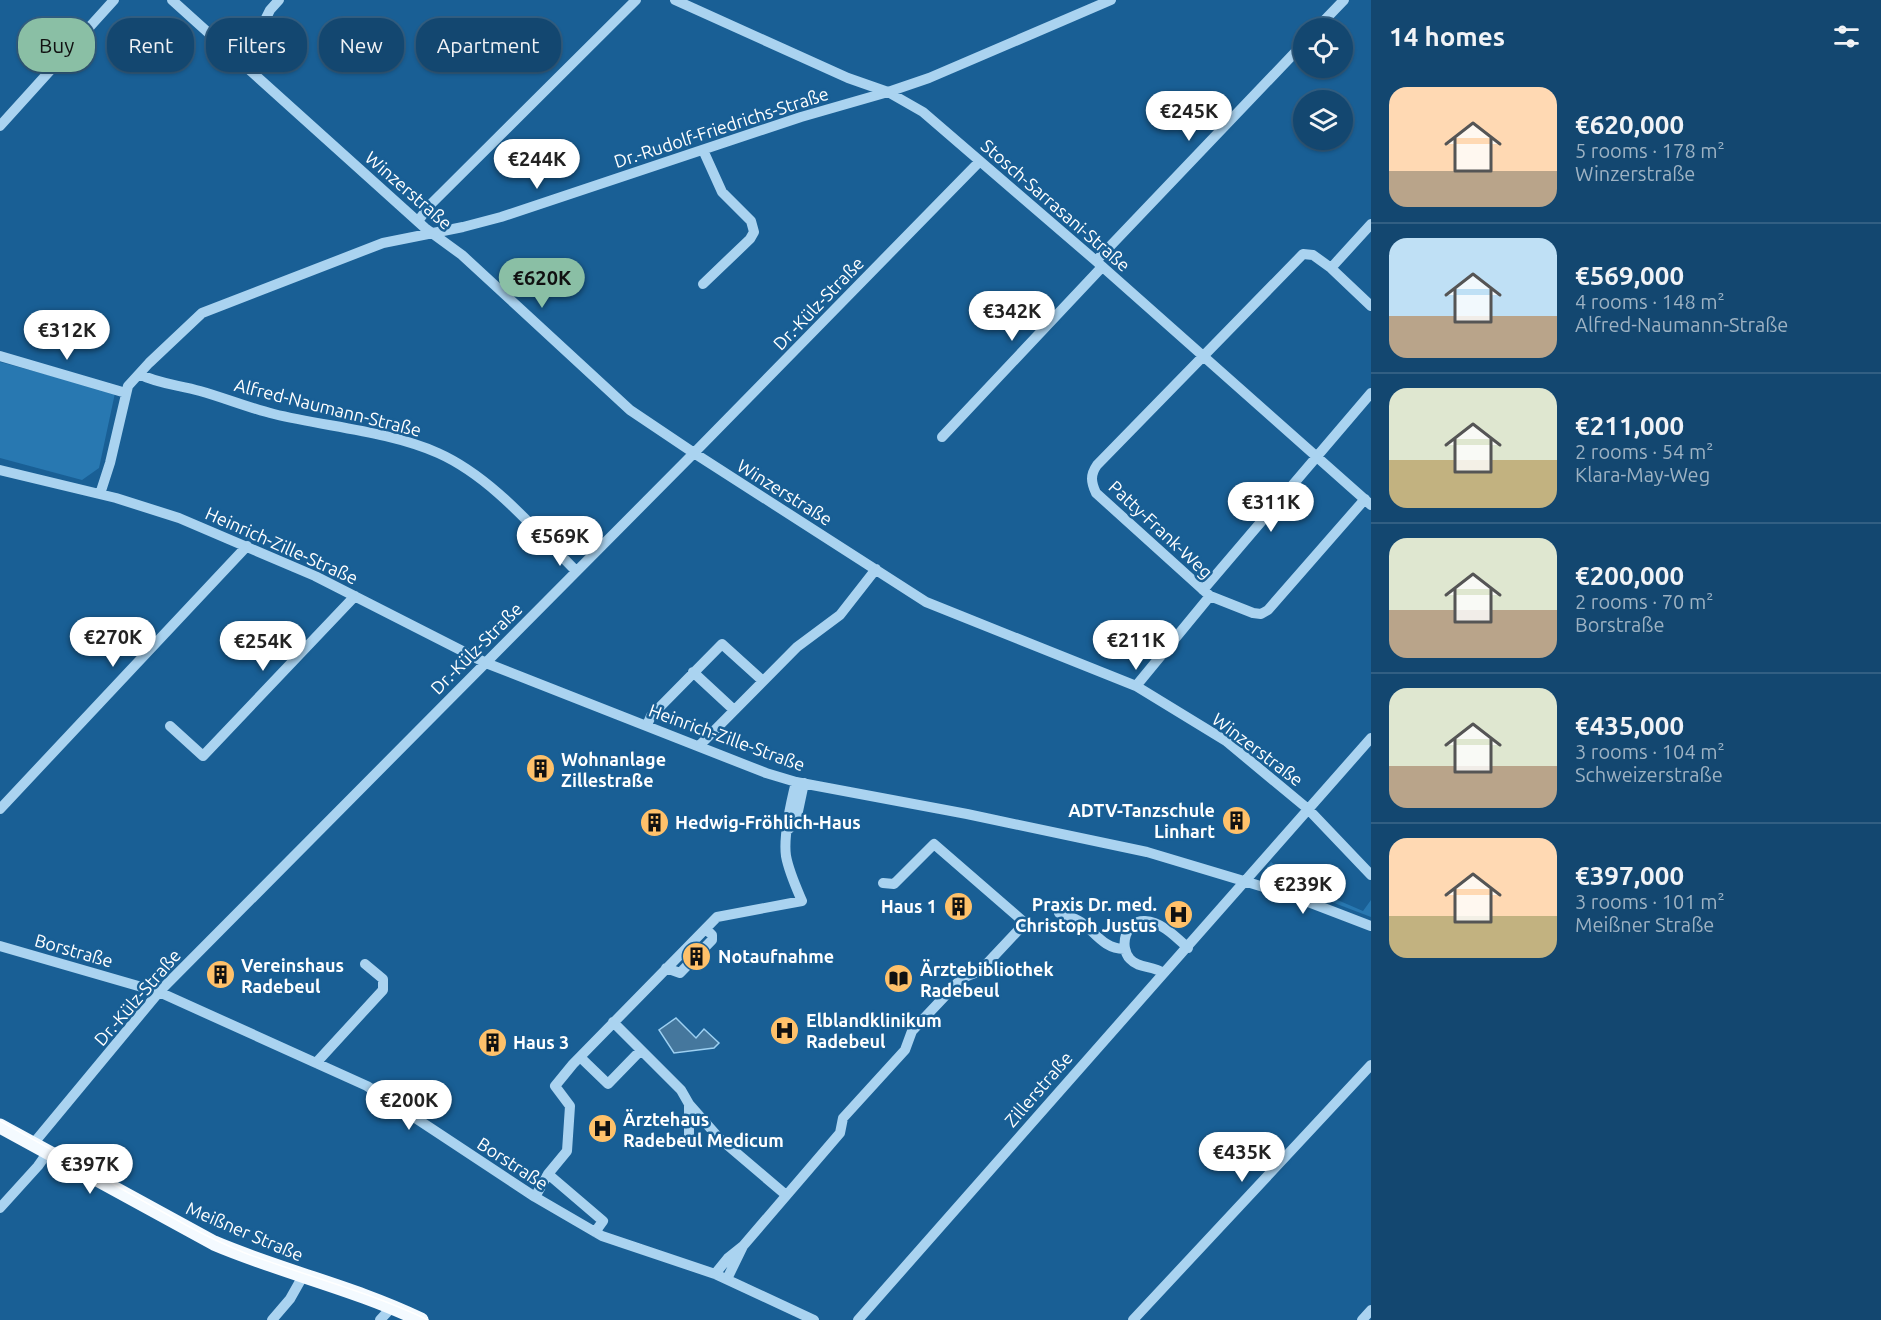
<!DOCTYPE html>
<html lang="en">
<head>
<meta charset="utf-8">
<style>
  :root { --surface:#134770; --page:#205178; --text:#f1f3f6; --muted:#9db2c3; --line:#325f83; --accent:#8abfa5 }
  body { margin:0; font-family:Ubuntu,sans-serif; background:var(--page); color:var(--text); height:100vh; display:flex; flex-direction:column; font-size:22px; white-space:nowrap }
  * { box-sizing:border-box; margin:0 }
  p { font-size:20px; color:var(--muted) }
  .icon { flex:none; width:33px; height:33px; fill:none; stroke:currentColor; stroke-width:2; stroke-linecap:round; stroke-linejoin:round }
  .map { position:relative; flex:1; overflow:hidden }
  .panel { display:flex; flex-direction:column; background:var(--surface); width:510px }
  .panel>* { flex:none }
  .top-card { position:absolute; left:18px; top:18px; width:570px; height:54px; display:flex; gap:12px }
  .buttons { position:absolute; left:1293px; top:18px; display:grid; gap:12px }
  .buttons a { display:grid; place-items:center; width:60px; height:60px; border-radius:50%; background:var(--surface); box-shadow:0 2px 4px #0004,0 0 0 2px var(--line); font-size:30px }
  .price { position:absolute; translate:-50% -51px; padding:0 14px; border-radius:21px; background:#fff; color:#222; font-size:20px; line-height:39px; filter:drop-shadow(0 2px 3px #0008) }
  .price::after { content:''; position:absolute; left:50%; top:36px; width:18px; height:14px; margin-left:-9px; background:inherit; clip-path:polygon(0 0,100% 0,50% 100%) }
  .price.on { background:var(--accent); color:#111 }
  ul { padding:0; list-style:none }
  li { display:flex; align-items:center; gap:18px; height:150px; padding:0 18px }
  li+li { border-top:2px solid var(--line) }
  li span { display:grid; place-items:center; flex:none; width:168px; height:120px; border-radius:18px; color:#555 }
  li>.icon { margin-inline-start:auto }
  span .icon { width:72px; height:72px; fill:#fffc; stroke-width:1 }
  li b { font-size:26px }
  h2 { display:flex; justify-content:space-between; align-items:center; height:72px; padding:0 18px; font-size:26px }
  .chip { padding:0 21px; border-radius:24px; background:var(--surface); box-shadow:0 2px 4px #0004,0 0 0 2px var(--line); font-size:21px; line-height:54px }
  .chip.on { background:var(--accent); color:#111 }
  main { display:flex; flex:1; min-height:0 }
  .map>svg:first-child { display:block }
  .green { fill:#2878b1 }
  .water { fill:#45779d; stroke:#9dd0f2; stroke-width:1.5 }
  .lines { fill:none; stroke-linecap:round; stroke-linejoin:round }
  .minor { stroke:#aad3f0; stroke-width:10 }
  .major { stroke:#f4faff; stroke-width:15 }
  .tram { stroke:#fff; stroke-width:1.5 }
  .labels { text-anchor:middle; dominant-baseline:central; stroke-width:5; stroke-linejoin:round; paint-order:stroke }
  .street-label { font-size:18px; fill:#fff; stroke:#195f95 }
  .poi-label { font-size:18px; font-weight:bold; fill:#fff; stroke:#195f95; text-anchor:start }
</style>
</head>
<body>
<main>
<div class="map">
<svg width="1371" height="1320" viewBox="0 0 1371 1320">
  <rect width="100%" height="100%" fill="#195f95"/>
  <path class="green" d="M0 362 115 393 99 468 82 480 0 458Z
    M1271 862 1275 865 1270 871 1363 911 1371 900V917L1261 875Z"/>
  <path class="water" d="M676 1018 696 1038 704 1029 719 1043 714 1048 674 1053 659 1030Z"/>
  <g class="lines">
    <path class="minor" d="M172 0 425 228 462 255 630 410 694 453 926 602 1136 686 1226 741 1308 809 1371 875
      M675 0 848 78 888 92 923 112 1096 261 1371 505
      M1317 28 1344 0
      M233 56 264 22 270 10 279 0
      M0 126 114 0
      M703 150 722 192 751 221 754 232 750 239 703 284
      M418 221 431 204 636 0
      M1096 261 1304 43
      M1331 268 1371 224
      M0 356 126 393
      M139 374C158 384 180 385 200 391 225 398 249 408 274 414 327 427 388 431 438 453 492 477 536 531 576 571
      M942 437 1102 267
      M0 470 116 498 179 518 315 576 486 663 766 773 796 782 967 814 1147 852 1290 895 1371 926
      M100 494 110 463 128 386 149 363 202 313 383 243 463 227 501 217 801 117 888 92 929 78 1111 0
      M1365 499 1268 610 1261 614 1253 613 1210 596 1096 493C1091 482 1090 475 1097 465L1303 254 1313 255 1331 268 1371 306
      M1203 590 1371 393
      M693 672 734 710
      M1136 686 1210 596
      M647 725 651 716 722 644 763 681
      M170 726 203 756 355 596
      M699 746 797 647 840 615 876 569
      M0 809 247 546
      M789 829 797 816 804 783
      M1059 913C1066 916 1074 918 1081 922 1095 932 1104 949 1124 949
      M0 946 159 992 367 1086 535 1197 602 1236 715 1274 814 1320
      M666 968 680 973 712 940V935L706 929
      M1163 973C1153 965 1139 969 1130 959 1119 947 1125 920 1145 921 1162 922 1176 937 1188 948
      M613 1022 681 1090 689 1104 719 1138 786 1195
      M580 1057 608 1084 641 1050
      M316 1063 383 990V979L365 964
      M689 1142V1104
      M33 1144 159 992 694 453 980 161
      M548 1174 603 1221 595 1232
      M535 1197 548 1174 567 1151 570 1106 555 1086 573 1064 717 917 802 901C796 887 789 872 786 856 783 835 791 802 796 782
      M0 1208 38 1166 48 1152
      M743 1246 840 1133 843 1118 905 1050 912 1031 962 978 980 971 1025 923 934 844 894 884 883 883
      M715 1274 728 1258 743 1246 727 1279
      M272 1320 290 1299 303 1276
      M380 1320 392 1307
      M858 1320 1371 738
      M1133 1320 1371 1065
      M1362 1320 1371 1310"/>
    <path class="major" d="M0 1126 214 1243C282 1272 355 1288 421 1320"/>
    <path class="tram" d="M0 1121 186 1225C205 1235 225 1245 245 1253 306 1276 370 1292 428 1320"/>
  </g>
  <defs>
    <symbol id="building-disc" viewBox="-11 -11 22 22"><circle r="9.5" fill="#ffc16a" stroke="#195f95"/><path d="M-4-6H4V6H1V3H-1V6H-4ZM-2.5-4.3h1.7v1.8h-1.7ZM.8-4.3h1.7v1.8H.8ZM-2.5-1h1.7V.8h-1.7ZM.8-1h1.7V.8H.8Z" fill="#111"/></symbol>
    <symbol id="hospital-disc" viewBox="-11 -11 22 22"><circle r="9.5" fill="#ffc16a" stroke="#195f95"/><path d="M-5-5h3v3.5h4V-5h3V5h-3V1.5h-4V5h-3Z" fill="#111"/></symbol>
    <symbol id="library-disc" viewBox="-11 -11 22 22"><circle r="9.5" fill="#ffc16a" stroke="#195f95"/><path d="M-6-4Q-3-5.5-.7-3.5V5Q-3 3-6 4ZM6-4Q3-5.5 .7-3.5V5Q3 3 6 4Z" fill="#111"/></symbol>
  </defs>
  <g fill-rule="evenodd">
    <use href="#building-disc" x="524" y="752" width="33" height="33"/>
    <use href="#building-disc" x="1220" y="804" width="33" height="33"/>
    <use href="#building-disc" x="638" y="806" width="33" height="33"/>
    <use href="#building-disc" x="942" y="890" width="33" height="33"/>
    <use href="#hospital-disc" x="1162" y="898" width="33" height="33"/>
    <use href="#building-disc" x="680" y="940" width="33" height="33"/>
    <use href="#building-disc" x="204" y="958" width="33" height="33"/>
    <use href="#library-disc" x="882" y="962" width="33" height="33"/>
    <use href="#hospital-disc" x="768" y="1014" width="33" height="33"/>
    <use href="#building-disc" x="476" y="1026" width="33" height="33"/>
    <use href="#hospital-disc" x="586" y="1112" width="33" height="33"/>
  </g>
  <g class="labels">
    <g class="street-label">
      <text transform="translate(721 127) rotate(-18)">Dr.-Rudolf-Friedrichs-Straße</text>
      <text transform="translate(409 190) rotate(41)">Winzerstraße</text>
      <text transform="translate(1056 205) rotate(41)">Stosch-Sarrasani-Straße</text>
      <text transform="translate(818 303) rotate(-46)">Dr.-Külz-Straße</text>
      <text transform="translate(328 407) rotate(14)">Alfred-Naumann-Straße</text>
      <text transform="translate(785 492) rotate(32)">Winzerstraße</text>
      <text transform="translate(1161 529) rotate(43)">Patty-Frank-Weg</text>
      <text transform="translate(282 545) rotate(24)">Heinrich-Zille-Straße</text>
      <text transform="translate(476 648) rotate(-45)">Dr.-Külz-Straße</text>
      <text transform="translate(727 737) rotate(20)">Heinrich-Zille-Straße</text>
      <text transform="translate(1258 749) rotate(37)">Winzerstraße</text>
      <text transform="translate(74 950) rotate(16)">Borstraße</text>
      <text transform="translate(137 997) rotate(-49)">Dr.-Külz-Straße</text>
      <text transform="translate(1038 1089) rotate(-49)">Zillerstraße</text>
      <text transform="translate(513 1163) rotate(33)">Borstraße</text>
      <text transform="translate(245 1231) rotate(23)">Meißner Straße</text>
    </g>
    <g class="poi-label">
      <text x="561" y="759">Wohnanlage<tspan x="561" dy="21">Zillestraße</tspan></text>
      <text x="1215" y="810" text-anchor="end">ADTV-Tanzschule<tspan x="1215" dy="21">Linhart</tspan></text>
      <text x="675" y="822">Hedwig-Fröhlich-Haus</text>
      <text x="1157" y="904" text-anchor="end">Praxis Dr. med.<tspan x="1157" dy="21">Christoph Justus</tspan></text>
      <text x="937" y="906" text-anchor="end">Haus 1</text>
      <text x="718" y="956">Notaufnahme</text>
      <text x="241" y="965">Vereinshaus<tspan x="241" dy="21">Radebeul</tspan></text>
      <text x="920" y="969">Ärztebibliothek<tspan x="920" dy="21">Radebeul</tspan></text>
      <text x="806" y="1020">Elblandklinikum<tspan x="806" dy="21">Radebeul</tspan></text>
      <text x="513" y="1042">Haus 3</text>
      <text x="623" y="1119">Ärztehaus<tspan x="623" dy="21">Radebeul Medicum</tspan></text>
    </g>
  </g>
</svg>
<div class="buttons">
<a><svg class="icon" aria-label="locate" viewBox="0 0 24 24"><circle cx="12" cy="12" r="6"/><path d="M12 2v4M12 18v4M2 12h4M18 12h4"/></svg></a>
<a><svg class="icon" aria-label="layers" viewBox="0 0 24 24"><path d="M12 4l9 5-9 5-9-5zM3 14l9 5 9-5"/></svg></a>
</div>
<b class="price" style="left:1189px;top:142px">€245K</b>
<b class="price" style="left:537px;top:190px">€244K</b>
<b class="price on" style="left:542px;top:309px">€620K</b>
<b class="price" style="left:1012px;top:342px">€342K</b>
<b class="price" style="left:67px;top:361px">€312K</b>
<b class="price" style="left:1271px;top:533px">€311K</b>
<b class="price" style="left:560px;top:567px">€569K</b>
<b class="price" style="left:113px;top:668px">€270K</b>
<b class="price" style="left:1136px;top:671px">€211K</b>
<b class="price" style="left:263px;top:672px">€254K</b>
<b class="price" style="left:1303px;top:915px">€239K</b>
<b class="price" style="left:409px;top:1131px">€200K</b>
<b class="price" style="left:1242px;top:1183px">€435K</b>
<b class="price" style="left:90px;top:1195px">€397K</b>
<div class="top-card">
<a class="chip on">Buy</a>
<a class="chip">Rent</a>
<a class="chip">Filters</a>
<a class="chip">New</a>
<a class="chip">Apartment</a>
</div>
</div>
<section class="panel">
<h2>14 homes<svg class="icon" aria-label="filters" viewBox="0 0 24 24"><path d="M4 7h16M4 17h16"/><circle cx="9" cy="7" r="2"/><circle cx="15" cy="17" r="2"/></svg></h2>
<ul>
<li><span style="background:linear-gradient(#ffd9b3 70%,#b9a48a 0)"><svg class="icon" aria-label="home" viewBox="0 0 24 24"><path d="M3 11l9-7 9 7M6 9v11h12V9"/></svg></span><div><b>€620,000</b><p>5 rooms · 178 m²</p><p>Winzerstraße</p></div></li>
<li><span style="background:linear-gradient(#bfe0f5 65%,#b9a48a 0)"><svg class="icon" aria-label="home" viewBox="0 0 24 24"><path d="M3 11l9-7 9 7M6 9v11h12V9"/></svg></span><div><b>€569,000</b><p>4 rooms · 148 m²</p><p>Alfred-Naumann-Straße</p></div></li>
<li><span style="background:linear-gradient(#dfe7d0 60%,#c2b280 0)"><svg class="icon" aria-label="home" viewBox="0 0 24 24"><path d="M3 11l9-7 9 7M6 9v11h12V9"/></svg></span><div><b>€211,000</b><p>2 rooms · 54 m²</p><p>Klara-May-Weg</p></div></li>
<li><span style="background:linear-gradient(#dfe7d0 60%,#b9a48a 0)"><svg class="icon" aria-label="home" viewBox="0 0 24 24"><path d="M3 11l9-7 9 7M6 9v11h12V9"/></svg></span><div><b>€200,000</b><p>2 rooms · 70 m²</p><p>Borstraße</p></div></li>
<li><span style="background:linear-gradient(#dfe7d0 65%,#b9a48a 0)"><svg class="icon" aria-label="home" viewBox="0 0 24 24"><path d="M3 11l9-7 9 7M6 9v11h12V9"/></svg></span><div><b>€435,000</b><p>3 rooms · 104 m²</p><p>Schweizerstraße</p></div></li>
<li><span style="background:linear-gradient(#ffd9b3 65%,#c2b280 0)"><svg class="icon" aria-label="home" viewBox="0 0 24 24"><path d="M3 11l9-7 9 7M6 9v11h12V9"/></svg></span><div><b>€397,000</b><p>3 rooms · 101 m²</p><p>Meißner Straße</p></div></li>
</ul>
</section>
</main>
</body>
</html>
